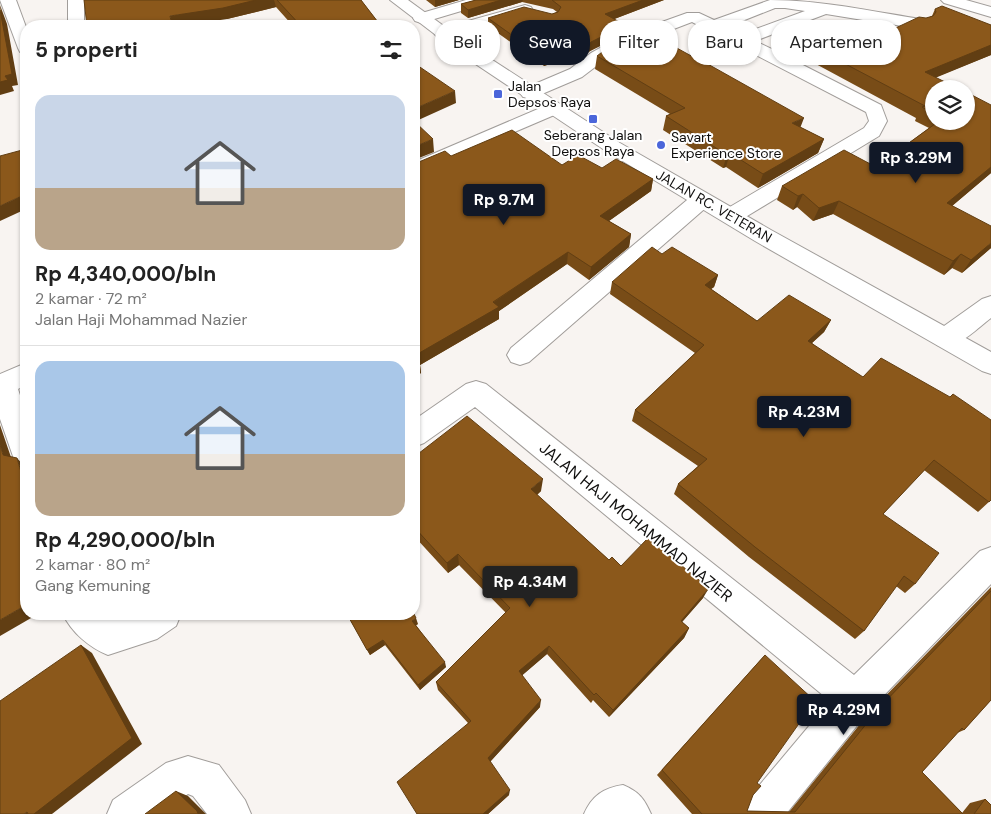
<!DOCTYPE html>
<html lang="id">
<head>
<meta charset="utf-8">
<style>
  :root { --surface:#fff; --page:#f2f2f2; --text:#222; --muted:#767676; --line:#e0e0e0; --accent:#111827 }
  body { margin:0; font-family:"DM Sans",sans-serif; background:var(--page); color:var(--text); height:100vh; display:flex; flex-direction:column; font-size:19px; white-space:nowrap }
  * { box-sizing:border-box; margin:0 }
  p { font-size:16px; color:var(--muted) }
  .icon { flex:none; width:28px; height:28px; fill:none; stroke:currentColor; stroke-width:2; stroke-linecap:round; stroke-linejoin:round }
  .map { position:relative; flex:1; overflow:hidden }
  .details { position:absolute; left:20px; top:20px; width:400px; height:600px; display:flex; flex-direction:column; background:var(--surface); border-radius:20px; box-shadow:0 1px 4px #0004 }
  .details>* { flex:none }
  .hud { position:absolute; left:435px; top:20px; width:475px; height:45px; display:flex; gap:10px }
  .fabs { position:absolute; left:925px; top:80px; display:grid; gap:10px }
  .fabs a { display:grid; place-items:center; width:50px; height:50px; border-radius:50%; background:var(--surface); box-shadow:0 1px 4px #0004; font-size:25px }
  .price { position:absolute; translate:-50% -42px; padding:0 11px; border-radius:5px; background:var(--accent); color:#fff; font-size:16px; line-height:32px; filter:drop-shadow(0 1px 2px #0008) }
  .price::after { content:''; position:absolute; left:50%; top:30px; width:15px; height:11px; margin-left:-8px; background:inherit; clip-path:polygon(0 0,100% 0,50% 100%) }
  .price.active { background:#222; color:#fff }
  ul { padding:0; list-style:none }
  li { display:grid; align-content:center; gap:10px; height:265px; padding:0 15px }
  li+li { border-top:1px solid var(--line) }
  li span { display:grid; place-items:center; height:155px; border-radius:15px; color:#555 }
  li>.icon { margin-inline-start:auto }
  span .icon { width:90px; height:90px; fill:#fffc; stroke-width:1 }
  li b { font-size:21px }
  h2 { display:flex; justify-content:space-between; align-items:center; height:60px; padding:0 15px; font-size:21px }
  .pill { padding:0 18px; border-radius:20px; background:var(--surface); box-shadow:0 1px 4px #0004; font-size:18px; line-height:45px }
  .pill.active { background:var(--accent); color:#fff }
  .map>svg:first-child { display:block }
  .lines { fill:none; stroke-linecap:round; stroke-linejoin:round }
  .minor-casing { stroke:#a19d9a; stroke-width:2 }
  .major-casing { stroke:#a19d9a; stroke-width:2 }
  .highway-casing { stroke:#a19d9a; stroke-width:2 }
  .minor { fill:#fff; fill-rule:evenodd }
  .major { fill:#fff; fill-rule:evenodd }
  .highway { fill:#fff; fill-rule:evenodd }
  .wall { fill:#784c17 }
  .shaded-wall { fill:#613e13 }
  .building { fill:#8b581b; stroke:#613e13 }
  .poi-dot { fill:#4b66da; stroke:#fff; stroke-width:2 }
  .labels { text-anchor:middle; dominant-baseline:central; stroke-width:4; stroke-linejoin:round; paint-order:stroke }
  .far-poi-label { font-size:14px; fill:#100f0e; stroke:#fff; text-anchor:start }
  .far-street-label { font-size:14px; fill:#100f0e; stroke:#fff }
  .street-label { font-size:16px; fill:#100f0e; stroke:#fff }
</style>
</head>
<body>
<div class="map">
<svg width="991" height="814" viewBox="0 0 991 814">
  <rect width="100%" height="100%" fill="#f8f4f1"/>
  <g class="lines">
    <defs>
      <path id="minor" d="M0 0H16L26 27V53L20 52 18 48Z
        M68 0H84V26H68Z
        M466 0H491L488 3 421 23 415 21 413 18 415 15Z
        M770 0C820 0 871 11 920 19L926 21 928 24 926 27 920 29 890 24 795 61 881 105 887 121 879 136 739 221 731 223 723 221 720 216 723 211 864 128 869 121 866 112 692 22 632 45 603 61 582 77 535 97 529 98 523 97 520 93 523 89 570 69 591 53 620 37 687 13H699L714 20ZM775 8H785L805 11 742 34 727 27ZM826 14 869 21 782 54 755 41Z
        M525 5 531 7 533 10 531 13 442 38 436 36 434 33 436 30Z
        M552 103 559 105 561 109 559 113 414 175V162Z
        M701 193 709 195 712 200 709 205 529 362 520 365 511 362 507 355 511 348 693 195Z
        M991 296V318C976 329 957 351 937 345L933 338 937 331 982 299Z
        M26 363V385L18 389 26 414V468L16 465 0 419V374Z
        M476 381 486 384 854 675 980 551 991 547V584L868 712 786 814H741L747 800 830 701 475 407 424 443 414 447V420L466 384Z
        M63 614H106L113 620 133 614H181L176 626 157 639 108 655C90 648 71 632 63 614Z
        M188 756 219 765 245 800 251 814H207L193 796 188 794 161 814H107L113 800 166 763Z
        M623 785C639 792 644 798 651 814H584C592 796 603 788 623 785Z"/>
      <path id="major" d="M390 0H408L474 48 620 143 771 230 991 352V374L982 371 755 241 606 151 462 55Z"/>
      <path id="highway" d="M941 0H966L991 7V17L944 3Z"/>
    </defs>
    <use href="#minor" class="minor-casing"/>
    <use href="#major" class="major-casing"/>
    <use href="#highway" class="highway-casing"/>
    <use href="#minor" class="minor"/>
    <use href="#major" class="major"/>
    <use href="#highway" class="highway"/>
  </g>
  <path class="wall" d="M84 0H361L381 26H293L276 7 227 19Z
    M426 0H459L435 7Z
    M476 0H664L614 19 625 25 624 34 590 51 579 60 574 56 544 66 488 26V18L552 14 557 12 553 9 522 2 468 18 461 13V4Z
    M935 9 991 25V55L936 77 934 89V121H966L991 105V173L952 206 991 248 962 273 952 268 944 275 833 214 813 221 797 207 793 210 777 200 782 186 876 167 929 128 915 121 916 118 814 63 819 50 870 40 932 16Z
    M597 56 800 127 824 139 818 153 758 188 726 167 723 168 663 130 666 116 670 114 595 69Z
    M451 156 602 168 653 179 651 191 609 221 631 234 629 247 589 280 567 264 499 311V319L420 365 421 373 414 377V164Z
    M662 254 718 275 714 287 711 289 757 321 831 320 824 332 812 343 991 500 978 512 924 470 883 514 915 584 905 593 896 586 864 631 855 639 749 557 674 494 678 484 698 466 632 421 635 410 695 353 610 294 612 282Z
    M414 457 541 491 537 495 609 560 621 566 703 598 682 622 689 628 684 638 609 717 593 700 591 703 547 654 522 675 540 707 490 762 509 795 488 814H417L468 723 438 690 436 682 506 613 459 565 448 573 414 536Z
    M991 587V700L964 730 957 733 922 772 962 813 970 803 985 799 991 814H692L657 775 765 655 757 783 747 811 789 812 869 713Z
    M348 616 418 624 416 625 446 667 420 690 385 645 370 655Z"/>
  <path class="shaded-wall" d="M256 0H274L276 7 227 19 181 26H172L170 16Z
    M435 0H459L435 7Z
    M501 0H523L522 2 468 18V10Z
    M643 0H664L604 23 605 14Z
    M0 5 7 24 18 85 12 86 14 91 0 95V82L5 76Z
    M625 25 624 34 590 51 579 60 580 51 591 42Z
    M991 45V55L918 85 925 72Z
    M575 47 574 56 544 66V58Z
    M455 91 456 103 414 122V109Z
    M804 118 799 131 792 123Z
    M433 139 434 152 414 160V147Z
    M824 139 818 153 758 188 763 174Z
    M730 153 726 167 723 168 727 155Z
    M991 167V173L939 217 947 203Z
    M653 179 651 191 599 228 600 216Z
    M26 194V209L0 221V206Z
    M803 194 797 207 793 210 798 196Z
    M839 201 833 214 813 221 819 208Z
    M631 234 629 247 589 280 591 267Z
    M991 243V248L962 273 971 260Z
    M568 252 567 264 499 311V319L420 365 421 373 414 377V356Z
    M961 254 952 268 944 275 953 261Z
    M718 275 714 287 701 296 705 285Z
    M831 320 824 332 802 352 808 341Z
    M0 425 14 466 3 455 0 445Z
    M17 458 26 468V489Z
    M543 479 541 491 530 501 531 489Z
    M458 554 459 565 448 573 447 563Z
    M709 588 703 598 675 630 681 621Z
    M26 605V614H38L0 636V620Z
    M416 618 418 624 413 627 412 621Z
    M689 628 684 638 609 717 613 710Z
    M383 640 385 645 370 655 367 650Z
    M81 645 92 653 142 744 52 814H24L27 812Z
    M549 646 547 654 518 679 519 671Z
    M445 662 446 667 420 690 418 685Z
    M541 700 540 707 488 764V758Z
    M510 790 509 795 488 814H483Z
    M176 791 188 796 206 814H198Z"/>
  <path class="building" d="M84 0H256L223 8 170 16 172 26H87Z
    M277 0H361L381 26H301Z
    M476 0H501L468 10 461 4Z
    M552 0H643L605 14 625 25 591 42 580 51 575 47 544 58 488 18 524 7 552 14 558 12 561 7Z
    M942 6 991 25V45L925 72 959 89H934V114L922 107 925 106 819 50 858 34 870 40 919 17 926 18 933 16 936 12 935 9Z
    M0 10 12 74 5 76 8 80 0 82Z
    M644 30 695 58H697L804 118 792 123 824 139 763 174 730 153 727 155 666 116 685 108 597 56 606 49Z
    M414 63 455 91 414 109Z
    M966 92 991 105V167L947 203 991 226V243L971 260 961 254 953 261 839 201 819 208 803 194 798 196 782 186 844 150 876 167 939 121H966Z
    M414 121 433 139 414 147Z
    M512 130 562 165 578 155 602 168 616 159 653 179 600 216 631 234 591 267 568 252 493 302 499 307 414 356V164L445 151 451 156Z
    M26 149V194L0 206V156Z
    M652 247 662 254 672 247 718 275 705 285 757 321 789 295 831 320 808 341 863 377 881 358 950 397 953 394 991 420V500L989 502 934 460 883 514 939 553 915 584 904 576 864 631 755 547 678 484 707 459 635 410 704 345 612 282Z
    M414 356 419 361 414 364Z
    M467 416 543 479 531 489 609 560 612 557 621 566 648 538 709 588 681 621 689 628 613 710 596 693 594 695 549 646 519 671 541 700 488 758 510 790 483 814H417L397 782 471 721 436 682 510 608 458 554 447 563 414 527V457Z
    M0 445 3 455 17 458 26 489V605L0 620Z
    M991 591V700L964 730 962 728 922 772 963 814H702L662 770 765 655 815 701 757 783 761 786 753 795 747 811 795 812 880 707Z
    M353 614H414L416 618 412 621 445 662 418 685 383 640 367 650 348 616Z
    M81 645 132 738 34 814H28L27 812 24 814H0V701Z
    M176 791 197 811 198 814H145Z
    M985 799 991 805V814H974Z"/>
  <g class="poi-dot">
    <rect x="493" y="89" width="10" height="10" rx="2.5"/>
    <rect x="588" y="114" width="10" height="10" rx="2.5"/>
    <circle cx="661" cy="145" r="5"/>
  </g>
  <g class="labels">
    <g class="far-poi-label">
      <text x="508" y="86">Jalan<tspan x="508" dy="16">Depsos Raya</tspan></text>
      <text x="593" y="135" text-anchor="middle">Seberang Jalan<tspan x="593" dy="16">Depsos Raya</tspan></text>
      <text x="671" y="137">Savart<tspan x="671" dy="16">Experience Store</tspan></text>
    </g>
    <g class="far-street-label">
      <text transform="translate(714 206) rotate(30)">JALAN RC. VETERAN</text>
    </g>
    <g class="street-label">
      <text transform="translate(636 522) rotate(39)">JALAN HAJI MOHAMMAD NAZIER</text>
    </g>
  </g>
</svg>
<div class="fabs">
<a><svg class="icon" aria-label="layers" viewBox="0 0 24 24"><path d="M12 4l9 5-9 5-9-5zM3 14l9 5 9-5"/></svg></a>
</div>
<b class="price" style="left:916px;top:184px">Rp 3.29M</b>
<b class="price" style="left:504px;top:226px">Rp 9.7M</b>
<b class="price" style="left:804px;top:438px">Rp 4.23M</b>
<b class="price active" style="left:530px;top:608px">Rp 4.34M</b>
<b class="price" style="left:844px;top:736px">Rp 4.29M</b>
<div class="hud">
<a class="pill">Beli</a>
<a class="pill active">Sewa</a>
<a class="pill">Filter</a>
<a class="pill">Baru</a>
<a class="pill">Apartemen</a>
</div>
<section class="details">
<h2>5 properti<svg class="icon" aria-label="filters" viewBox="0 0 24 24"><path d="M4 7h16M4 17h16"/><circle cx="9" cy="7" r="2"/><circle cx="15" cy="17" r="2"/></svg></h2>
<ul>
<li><span style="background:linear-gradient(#c9d6e8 60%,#b9a48a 0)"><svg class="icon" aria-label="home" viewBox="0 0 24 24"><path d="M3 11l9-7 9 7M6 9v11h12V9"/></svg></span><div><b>Rp 4,340,000/bln</b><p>2 kamar · 72 m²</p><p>Jalan Haji Mohammad Nazier</p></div></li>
<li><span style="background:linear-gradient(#a9c7e8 60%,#b9a48a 0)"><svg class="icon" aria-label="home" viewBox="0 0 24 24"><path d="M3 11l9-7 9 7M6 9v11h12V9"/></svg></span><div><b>Rp 4,290,000/bln</b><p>2 kamar · 80 m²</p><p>Gang Kemuning</p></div></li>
</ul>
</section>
</div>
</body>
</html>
